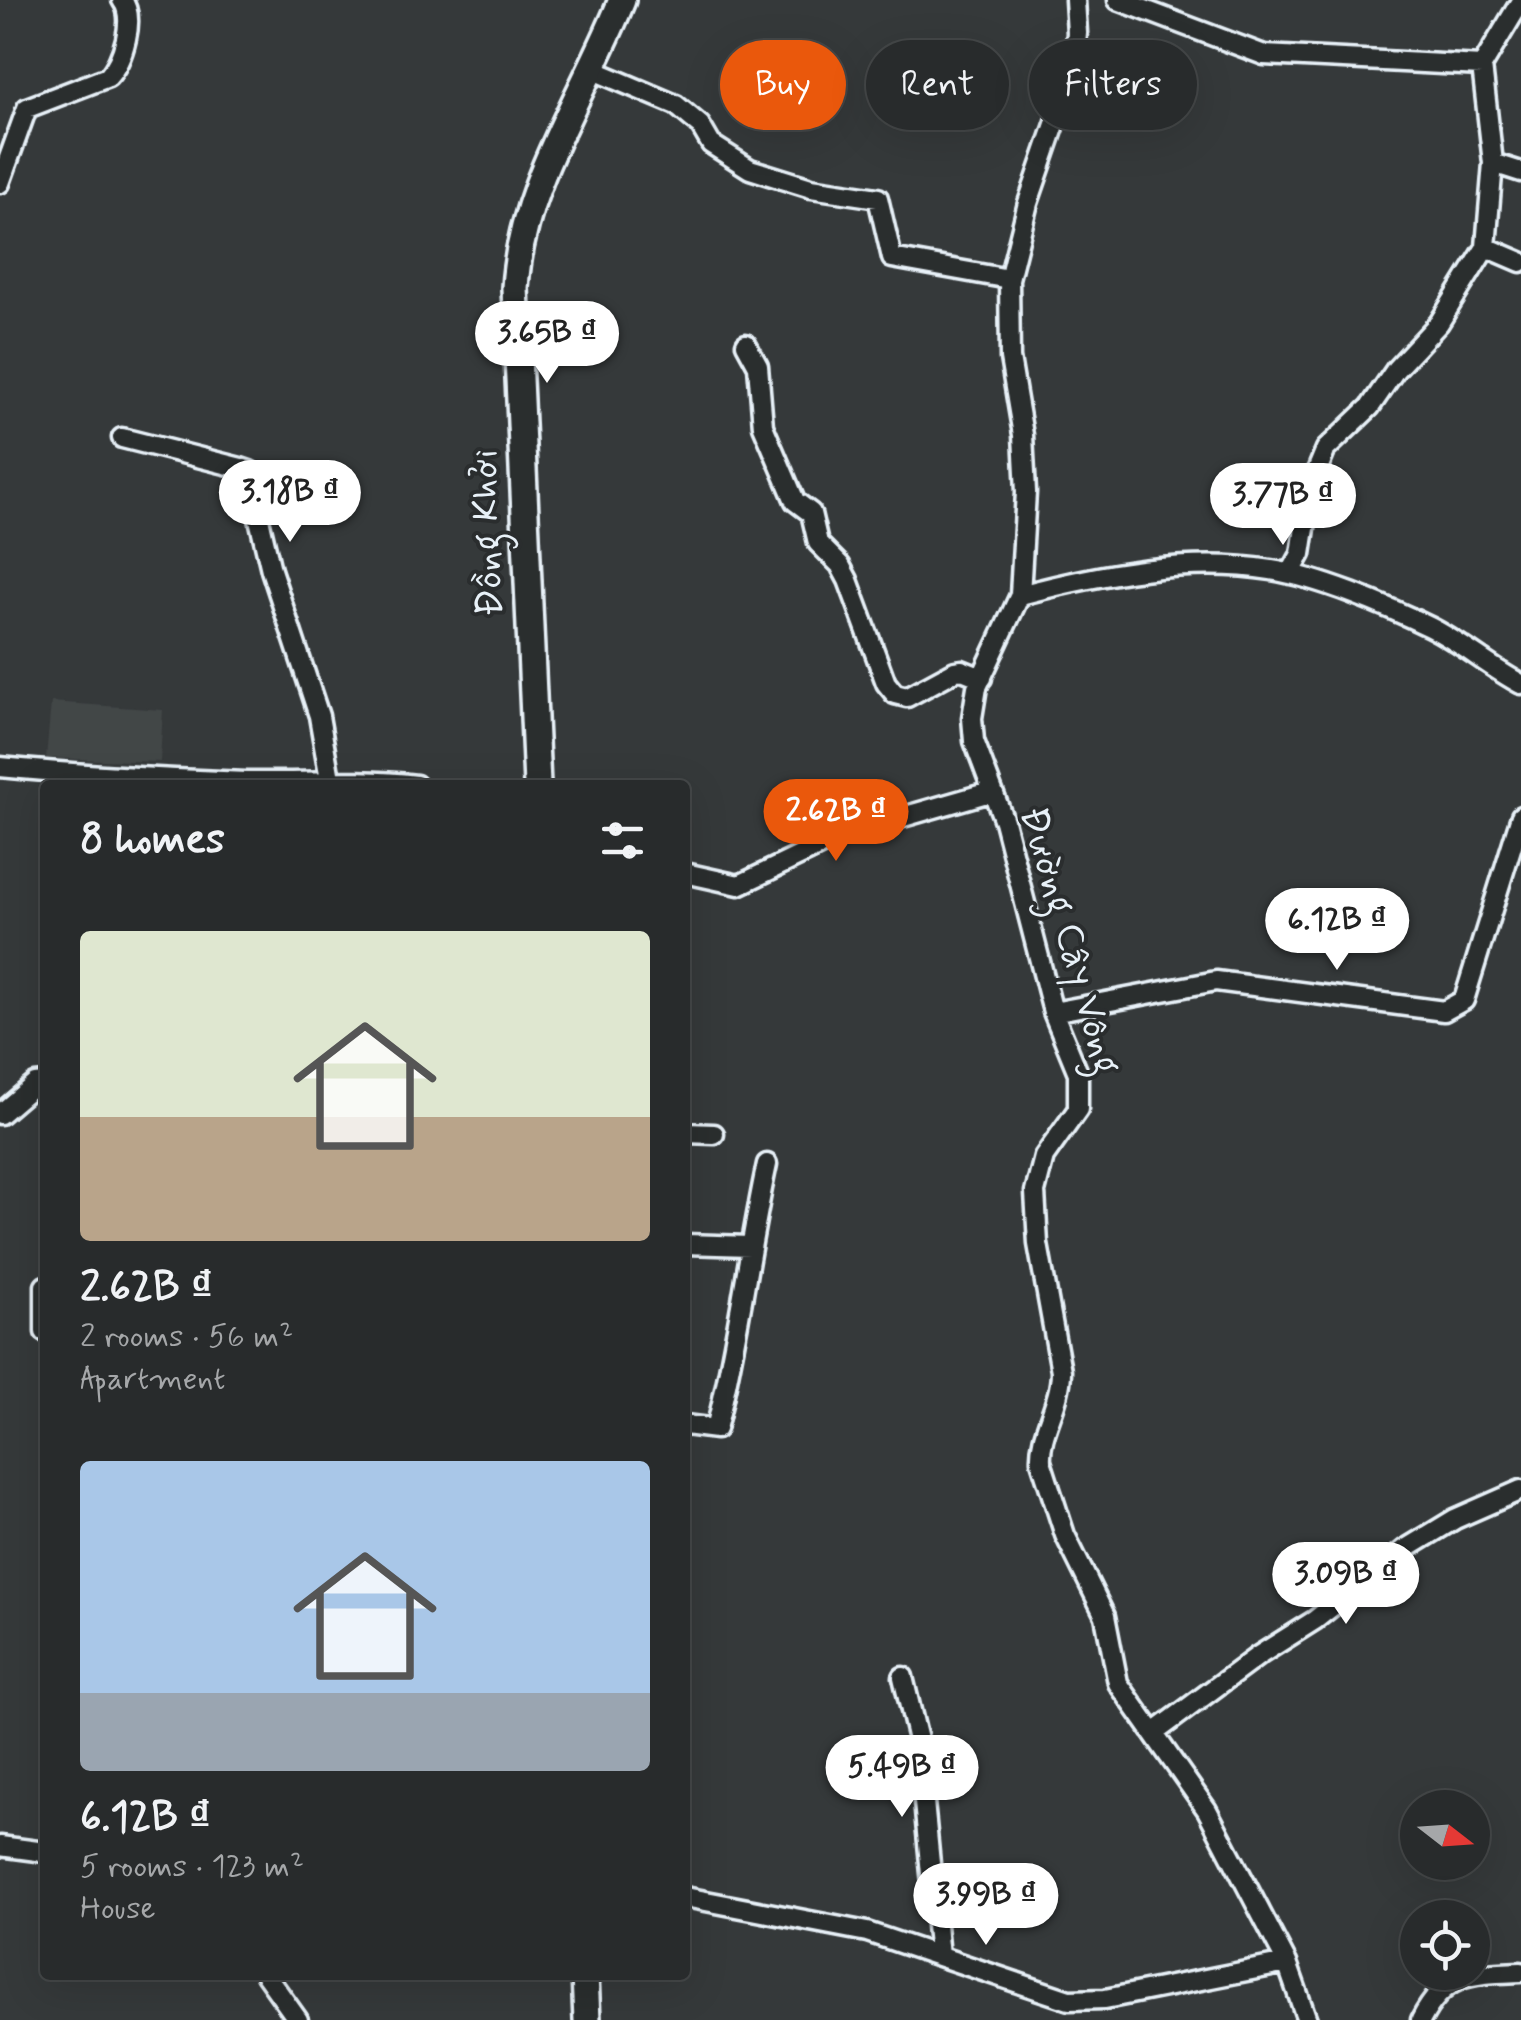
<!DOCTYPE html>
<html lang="en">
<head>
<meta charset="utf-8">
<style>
  :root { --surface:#282b2c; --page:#343738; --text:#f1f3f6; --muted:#a5a7a9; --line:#444748; --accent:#ea580c }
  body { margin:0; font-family:Mynerve,sans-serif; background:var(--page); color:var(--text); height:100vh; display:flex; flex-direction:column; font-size:38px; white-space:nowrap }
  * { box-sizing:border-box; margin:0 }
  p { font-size:32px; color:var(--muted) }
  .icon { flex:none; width:55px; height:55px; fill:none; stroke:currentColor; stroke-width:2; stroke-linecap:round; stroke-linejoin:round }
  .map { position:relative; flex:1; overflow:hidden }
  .details { position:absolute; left:40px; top:780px; width:650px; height:1200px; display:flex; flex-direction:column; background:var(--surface); border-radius:10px; box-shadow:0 10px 40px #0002,0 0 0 2px var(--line) }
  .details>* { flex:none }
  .banner { position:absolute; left:720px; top:40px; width:650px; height:90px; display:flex; gap:20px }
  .needle { width:65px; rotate:107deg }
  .tools { position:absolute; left:1400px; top:1790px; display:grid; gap:20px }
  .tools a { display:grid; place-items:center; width:90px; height:90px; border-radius:50%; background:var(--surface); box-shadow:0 10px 40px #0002,0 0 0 2px var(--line); font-size:50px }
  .price { position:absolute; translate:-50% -85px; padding:0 22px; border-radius:35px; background:#fff; color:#222; font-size:32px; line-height:65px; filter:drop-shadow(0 2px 5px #0008) }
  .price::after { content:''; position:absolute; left:50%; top:60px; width:30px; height:22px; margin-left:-15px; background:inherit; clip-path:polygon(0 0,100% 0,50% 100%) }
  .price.current { background:var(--accent); color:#fff }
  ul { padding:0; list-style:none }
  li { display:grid; align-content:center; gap:20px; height:530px; padding:0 40px }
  li span { display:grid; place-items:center; height:310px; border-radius:10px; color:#555 }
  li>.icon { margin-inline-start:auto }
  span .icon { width:180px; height:180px; fill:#fffc; stroke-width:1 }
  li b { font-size:42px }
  h2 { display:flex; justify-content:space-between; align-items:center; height:120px; padding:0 40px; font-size:42px }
  .chip { padding:0 35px; border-radius:45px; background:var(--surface); box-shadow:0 10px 40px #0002,0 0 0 2px var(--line); font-size:35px; line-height:90px }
  .chip.current { background:var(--accent); color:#fff }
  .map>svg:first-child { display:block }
  .built { fill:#424647 }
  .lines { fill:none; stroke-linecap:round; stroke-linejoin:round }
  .minor-casing { stroke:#e8f1f8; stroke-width:25 }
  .secondary-casing { stroke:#e8f1f8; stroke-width:32 }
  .minor { stroke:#2a2d2e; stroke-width:18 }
  .secondary { stroke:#2a2d2e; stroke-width:25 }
  .labels { text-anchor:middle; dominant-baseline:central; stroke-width:8; stroke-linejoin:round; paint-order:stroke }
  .street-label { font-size:40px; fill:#e8f1f8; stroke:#2a2d2e }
</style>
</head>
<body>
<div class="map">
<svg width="1521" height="2020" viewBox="0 0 1521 2020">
  <rect width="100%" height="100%" fill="#35393a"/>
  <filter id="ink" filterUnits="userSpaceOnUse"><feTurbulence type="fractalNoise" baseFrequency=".01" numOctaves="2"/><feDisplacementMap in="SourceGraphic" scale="20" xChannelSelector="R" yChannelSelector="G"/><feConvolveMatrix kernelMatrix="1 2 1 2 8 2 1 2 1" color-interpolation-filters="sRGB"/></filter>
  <g filter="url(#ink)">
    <path class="built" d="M51 702 163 710 160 762 46 758Z"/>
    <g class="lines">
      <defs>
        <path id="minor" d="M1075 0 1077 33 1074 69 1028 203 1009 279 1010 358 1023 435 1026 492 1020 595 977 687 972 718 974 741 1004 821 1053 1012 1078 1073V1109L1044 1157 1035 1192 1038 1244 1061 1371C1061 1404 1039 1432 1041 1461L1065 1535 1105 1616 1118 1683 1207 1810 1287 1963 1307 2020
          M1118 0 1264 55 1482 66
          M593 70 676 105 700 125 711 144 750 169 811 188 878 198 892 258 1009 279
          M1493 163 1521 172
          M0 183 27 108 108 77C123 61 136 18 122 0
          M1486 247 1521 262
          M746 344 758 366 763 426 795 501 811 513 818 543 840 565 848 580 886 683 895 694 907 697 955 671 962 670 982 678
          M122 438 241 468 250 471 255 478 256 506 271 570 319 716 330 779
          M1290 574 1301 554 1312 483 1326 449 1370 407 1396 369 1439 323 1486 247 1493 163 1482 66 1521 1
          M1020 595C1099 574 1189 557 1271 570 1320 578 1385 605 1430 627 1462 643 1489 667 1521 684
          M0 767C82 775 164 779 246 782 304 783 359 778 416 785
          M685 873 739 885 847 833 990 792
          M1053 1012 1216 981 1444 1011 1464 1000 1521 816
          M0 1114 35 1084 45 1083
          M685 1133 714 1134
          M685 1244 750 1246
          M45 1286V1332
          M685 1425 716 1429C738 1342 748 1252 767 1164
          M903 1677 918 1740 939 1956
          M1154 1733 1258 1656 1315 1620 1404 1550 1455 1519 1521 1490
          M0 1846 45 1852
          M685 1897 867 1932 1069 2000 1105 1999 1287 1963
          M266 1975 298 2020
          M1421 2020C1445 1973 1471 1974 1521 1972"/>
        <path id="secondary" d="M537 785 515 288C521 184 584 95 622 0
          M585 1975 587 2020"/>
      </defs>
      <use href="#minor" class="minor-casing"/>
      <use href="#secondary" class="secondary-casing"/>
      <use href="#minor" class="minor"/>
      <use href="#secondary" class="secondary"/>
    </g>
  </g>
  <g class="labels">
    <g class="street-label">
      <text transform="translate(488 533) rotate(-92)">Đồng Khởi</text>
      <text transform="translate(1069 941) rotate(74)">Đường Cây Vông</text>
    </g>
  </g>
</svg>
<div class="tools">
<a><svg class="needle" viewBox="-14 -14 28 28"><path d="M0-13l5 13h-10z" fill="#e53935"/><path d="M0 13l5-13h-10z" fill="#a5a7a9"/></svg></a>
<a><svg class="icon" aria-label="locate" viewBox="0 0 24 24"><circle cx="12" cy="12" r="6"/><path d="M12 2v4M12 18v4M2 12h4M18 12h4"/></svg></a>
</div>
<b class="price" style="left:547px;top:386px">3.65B ₫</b>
<b class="price" style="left:290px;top:545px">3.18B ₫</b>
<b class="price" style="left:1283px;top:548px">3.77B ₫</b>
<b class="price current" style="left:836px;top:864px">2.62B ₫</b>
<b class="price" style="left:1337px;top:973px">6.12B ₫</b>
<b class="price" style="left:1346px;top:1627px">3.09B ₫</b>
<b class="price" style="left:902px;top:1820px">5.49B ₫</b>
<b class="price" style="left:986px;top:1948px">3.99B ₫</b>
<div class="banner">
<a class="chip current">Buy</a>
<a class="chip">Rent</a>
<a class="chip">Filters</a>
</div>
<section class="details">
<h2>8 homes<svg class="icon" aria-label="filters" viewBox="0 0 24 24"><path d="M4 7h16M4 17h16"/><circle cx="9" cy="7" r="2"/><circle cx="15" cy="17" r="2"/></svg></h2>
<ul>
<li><span style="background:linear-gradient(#dfe7d0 60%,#b9a48a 0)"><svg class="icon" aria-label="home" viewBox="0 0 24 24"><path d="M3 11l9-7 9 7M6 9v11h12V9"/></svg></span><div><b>2.62B ₫</b><p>2 rooms · 56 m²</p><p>Apartment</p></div></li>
<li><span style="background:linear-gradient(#a9c7e8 75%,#9aa5b1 0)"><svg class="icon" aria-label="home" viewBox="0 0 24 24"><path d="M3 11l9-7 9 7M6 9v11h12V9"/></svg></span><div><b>6.12B ₫</b><p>5 rooms · 123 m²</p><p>House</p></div></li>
</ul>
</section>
</div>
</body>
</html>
